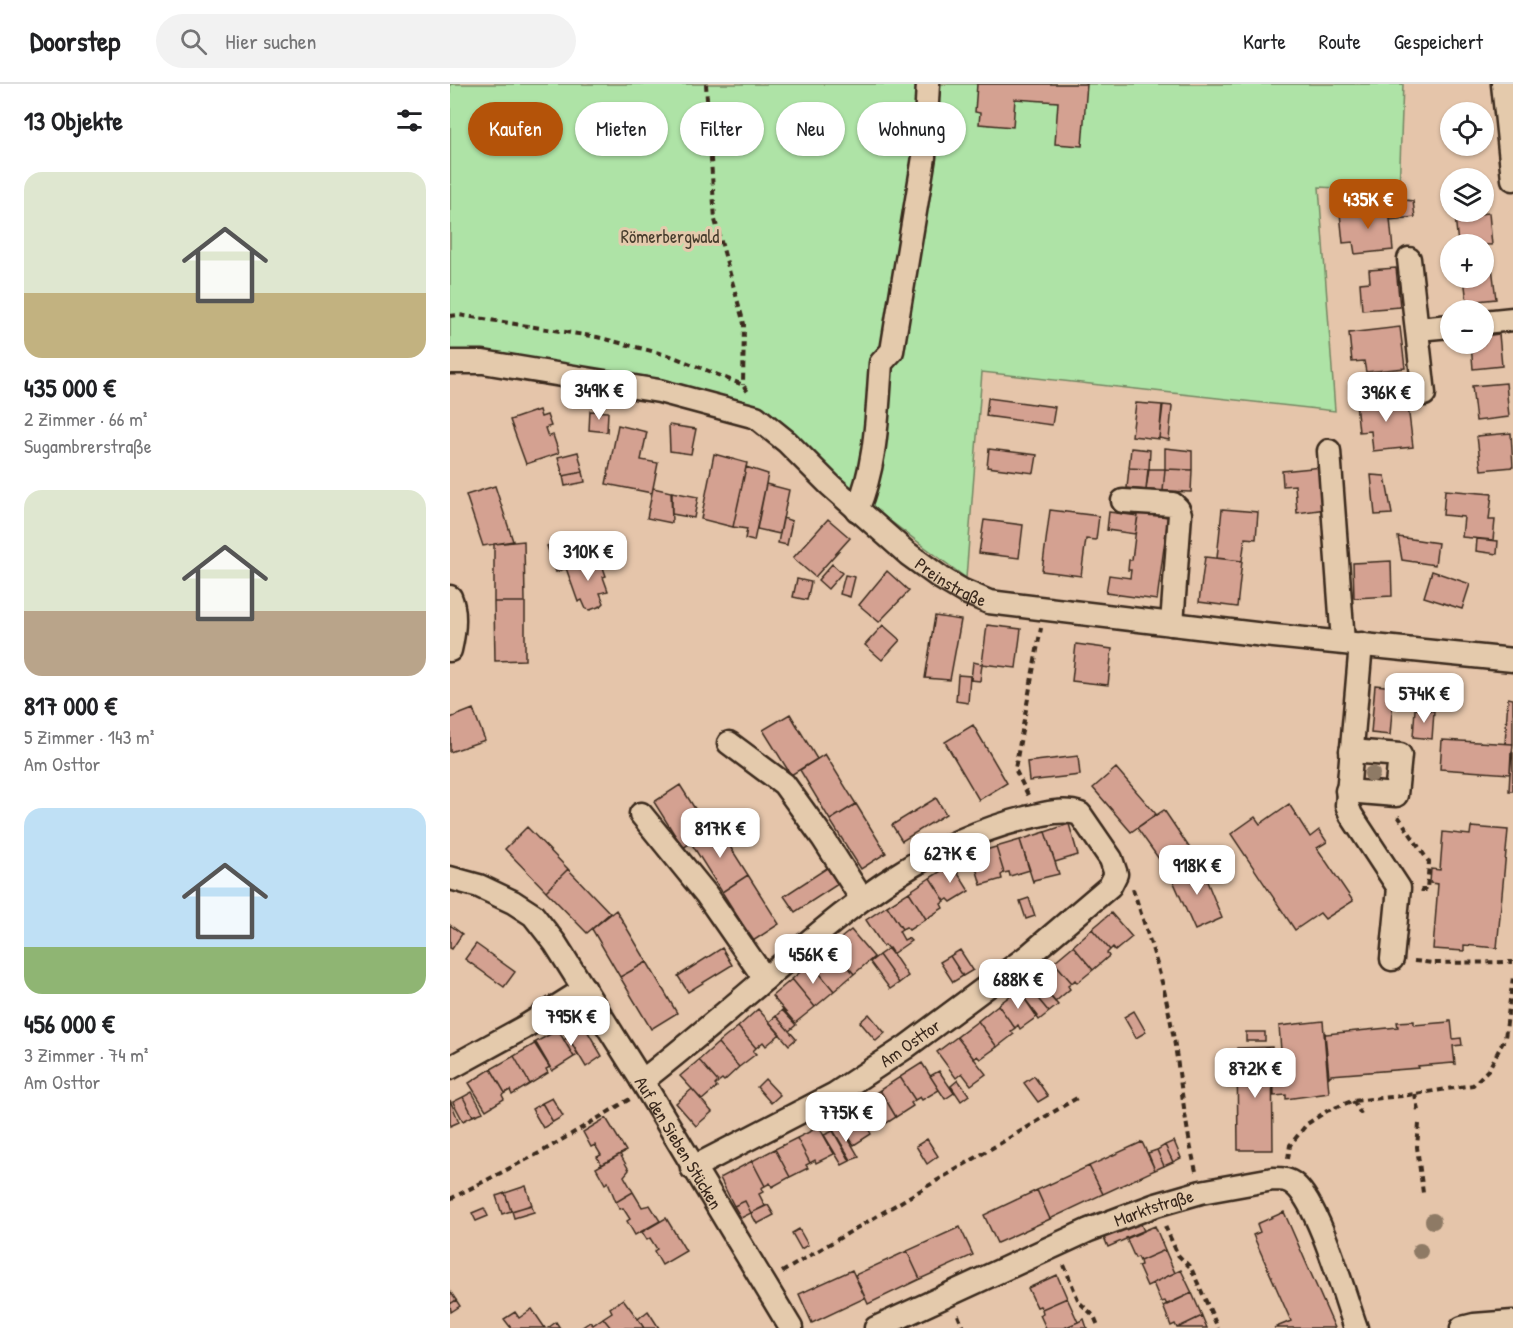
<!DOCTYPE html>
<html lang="de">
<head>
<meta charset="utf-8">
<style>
  :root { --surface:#fff; --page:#f2f2f2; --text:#202124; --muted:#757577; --line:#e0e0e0; --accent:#b45309 }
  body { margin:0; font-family:"Patrick Hand",sans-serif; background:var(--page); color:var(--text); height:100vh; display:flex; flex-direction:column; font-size:22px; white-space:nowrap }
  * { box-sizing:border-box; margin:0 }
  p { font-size:20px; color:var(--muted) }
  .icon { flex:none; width:33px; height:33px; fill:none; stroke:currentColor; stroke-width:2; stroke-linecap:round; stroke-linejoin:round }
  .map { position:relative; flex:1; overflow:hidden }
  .sheet { display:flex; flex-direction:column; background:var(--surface); width:450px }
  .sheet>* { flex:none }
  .hud { position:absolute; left:18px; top:18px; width:570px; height:54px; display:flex; gap:12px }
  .tools { position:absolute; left:990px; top:18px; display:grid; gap:12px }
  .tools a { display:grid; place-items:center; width:54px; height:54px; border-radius:50%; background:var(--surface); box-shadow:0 2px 4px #0004; font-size:30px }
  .price { position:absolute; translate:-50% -51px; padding:0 14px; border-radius:12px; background:#fff; color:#222; font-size:20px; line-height:39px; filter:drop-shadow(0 2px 3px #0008) }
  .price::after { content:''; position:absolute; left:50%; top:36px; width:18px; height:14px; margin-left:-9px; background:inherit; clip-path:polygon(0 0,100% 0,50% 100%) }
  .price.active { background:var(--accent); color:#fff }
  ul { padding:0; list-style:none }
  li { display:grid; align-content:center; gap:12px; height:318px; padding:0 24px }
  li span { display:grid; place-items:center; height:186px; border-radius:18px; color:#555 }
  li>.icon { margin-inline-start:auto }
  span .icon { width:108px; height:108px; fill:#fffc; stroke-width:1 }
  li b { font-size:26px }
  h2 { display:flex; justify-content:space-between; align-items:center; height:72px; padding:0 24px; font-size:26px }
  .chip { padding:0 21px; border-radius:27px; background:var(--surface); box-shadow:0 2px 4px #0004; font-size:21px; line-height:54px }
  .chip.active { background:var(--accent); color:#fff }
  header { display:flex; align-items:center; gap:36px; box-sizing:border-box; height:84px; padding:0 30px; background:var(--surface); border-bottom:2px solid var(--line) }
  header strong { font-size:28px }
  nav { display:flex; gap:33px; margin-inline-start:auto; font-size:21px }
  .search { width:420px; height:54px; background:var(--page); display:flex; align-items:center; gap:15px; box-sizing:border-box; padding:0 21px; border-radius:33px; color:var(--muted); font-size:22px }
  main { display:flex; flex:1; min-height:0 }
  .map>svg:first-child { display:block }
  .green { fill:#aee3a6; stroke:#748662; stroke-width:1.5 }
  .building { fill:#d4a191; stroke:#3b2a1e; stroke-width:1.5 }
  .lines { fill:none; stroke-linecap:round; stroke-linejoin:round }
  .minor-casing { stroke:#3b2a1e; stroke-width:27 }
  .path { stroke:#3b2a1e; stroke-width:4; stroke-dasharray:6 4.5; stroke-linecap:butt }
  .minor { stroke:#e4caac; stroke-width:22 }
  .tree { fill:#8e7a65 }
  .labels { text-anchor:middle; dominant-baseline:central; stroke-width:6; stroke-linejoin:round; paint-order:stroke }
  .park-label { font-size:18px; fill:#463c2c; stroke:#e4caac }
  .street-label { font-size:18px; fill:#3b2a1e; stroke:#e4caac }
</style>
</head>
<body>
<header>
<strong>Doorstep</strong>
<div class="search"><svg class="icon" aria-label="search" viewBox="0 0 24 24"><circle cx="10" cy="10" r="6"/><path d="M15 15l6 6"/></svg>Hier suchen</div>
<nav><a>Karte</a><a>Route</a><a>Gespeichert</a></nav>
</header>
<main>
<section class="sheet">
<h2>13 Objekte<svg class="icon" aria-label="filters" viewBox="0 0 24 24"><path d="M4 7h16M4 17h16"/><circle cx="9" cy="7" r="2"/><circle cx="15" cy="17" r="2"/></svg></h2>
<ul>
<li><span style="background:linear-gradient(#dfe7d0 65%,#c2b280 0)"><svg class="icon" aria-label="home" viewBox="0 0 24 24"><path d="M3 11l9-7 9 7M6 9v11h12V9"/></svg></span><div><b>435 000 €</b><p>2 Zimmer · 66 m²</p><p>Sugambrerstraße</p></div></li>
<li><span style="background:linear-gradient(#dfe7d0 65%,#b9a48a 0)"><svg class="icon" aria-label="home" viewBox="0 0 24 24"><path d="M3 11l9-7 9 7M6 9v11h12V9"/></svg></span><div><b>817 000 €</b><p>5 Zimmer · 143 m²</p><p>Am Osttor</p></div></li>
<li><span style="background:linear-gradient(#bfe0f5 75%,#8fb573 0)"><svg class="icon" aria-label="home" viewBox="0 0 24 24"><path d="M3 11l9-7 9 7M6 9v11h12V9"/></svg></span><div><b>456 000 €</b><p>3 Zimmer · 74 m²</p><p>Am Osttor</p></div></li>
</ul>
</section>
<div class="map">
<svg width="1063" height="1244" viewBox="0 0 1063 1244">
  <rect width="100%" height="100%" fill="#e5c5aa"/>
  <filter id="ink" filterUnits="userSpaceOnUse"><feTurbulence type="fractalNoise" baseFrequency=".0167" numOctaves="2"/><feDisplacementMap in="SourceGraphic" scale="12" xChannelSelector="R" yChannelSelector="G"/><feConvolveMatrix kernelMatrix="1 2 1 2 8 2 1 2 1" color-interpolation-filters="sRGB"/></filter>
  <g filter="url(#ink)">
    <path class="green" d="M0 0H953L949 107 869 103 885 327 532 288 516 494 395 403 324 341 0 273Z"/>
    <path class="building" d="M527 0H637L632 62 605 60 608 18 565 15 563 43 529 40 530 29 525 28Z
      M938 114 963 117 965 133 940 136Z
      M939 124 943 166 905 170 903 158 893 159 890 129Z
      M1039 129 1042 161 1008 160 1005 132Z
      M1042 183 1046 215 1017 218 1014 194H1034V184Z
      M946 184 950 223 912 226 910 199 920 198 919 186Z
      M950 243 955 284 916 288 914 277 902 278 899 249Z
      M1049 250 1052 282 1023 285 1021 260H1034V252Z
      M929 298 931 317 901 319 899 301Z
      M1056 299 1059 333 1026 337 1022 302Z
      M538 314 605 323 602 341 536 332Z
      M957 314 963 363 923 367 921 347 909 348 906 319Z
      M686 319 712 321 709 355 682 352Z
      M713 321 722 322 719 356 709 354Z
      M89 326 91 333 97 331 101 342 95 344 98 353 103 351 109 369 76 380 60 336Z
      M140 327 158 328 157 348 139 346Z
      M168 341 197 348 191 376 208 379 202 409 156 400Z
      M219 341 246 345 241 370 220 367Z
      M1061 349 1063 383 1031 386 1027 352Z
      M681 364 700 366 699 385 679 384Z
      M715 364 742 367V386L715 385Z
      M539 365 587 371 584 389 537 383Z
      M128 368 133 388 113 392 108 373Z
      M264 370 297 379 283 443 251 435Z
      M296 383 318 390 304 457 295 455 297 445 283 443Z
      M872 383 876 425 847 429 845 401 833 402 832 387Z
      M679 384 698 385 696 406 677 404Z
      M699 385H715L713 407 696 406Z
      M715 385 742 386 741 408 713 407Z
      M133 388 135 398 115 402 113 392Z
      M921 391 935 392 942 430 925 431Z
      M316 400 339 406 330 450 307 445Z
      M45 402 63 457 33 462 16 411Z
      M203 404 221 408 222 439 197 434Z
      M995 406 1042 410 1039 436H1045L1043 456 1012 453 1014 433 993 431Z
      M222 408 248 413 244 434 222 430Z
      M772 425 808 428 806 455 795 454 792 477 767 474Z
      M600 426 649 432 646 456 636 455 631 492 592 487Z
      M659 428 688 432 685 450 657 446Z
      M688 429 718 433 707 516 656 509 659 491 680 494 681 486H678L679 476H682Z
      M333 434 342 437 337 461 328 459Z
      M378 435 400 454 365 493 343 474Z
      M534 436 573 441 569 474 529 469Z
      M948 453 988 459 985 481 952 476Z
      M116 455 124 477 127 476 128 480 106 488 97 462Z
      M1027 455 1048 457 1047 470 1026 467Z
      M74 457 75 518H44V460Z
      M138 472 139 475 149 472 156 492 153 493 158 507 150 509 154 519 151 522 140 526 136 525 132 516 128 518 116 484 128 480 127 476Z
      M755 473 792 477 787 523 749 518Z
      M941 477 942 512 904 514 903 479Z
      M382 480 392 489 378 505 368 496Z
      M437 487 459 507 429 538 409 521Z
      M982 487 1020 500 1012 525 974 513Z
      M395 491 405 493 400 513 390 510Z
      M347 495 361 498 357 516 343 513Z
      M44 518H75V576L45 577Z
      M485 532 511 536 500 596 475 594Z
      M433 541 450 556 432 576 415 561Z
      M537 541 571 545 566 584 532 580Z
      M626 560 662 565 658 601 622 597Z
      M523 578 532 580 530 597 521 596Z
      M508 591 520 592 518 619 506 617Z
      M925 601 944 603 940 651 921 649Z
      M1058 614 1063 615V660H1055Z
      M23 625 35 656 0 668V634Z
      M965 625 984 627 982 655 963 653Z
      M340 630 367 675 341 691 313 646Z
      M523 641 557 699 529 716 495 658Z
      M992 656 1063 660 1060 690 990 685Z
      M1061 669H1063V707H1059Z
      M375 670 406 720 380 736 350 686Z
      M628 672 630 691 579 697 577 678Z
      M666 684 706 730 681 748 643 704Z
      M230 701 259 747 233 764 204 718Z
      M486 714 496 730 452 757 442 741Z
      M406 720 436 769 411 785 380 736Z
      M839 720 860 753 869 746 877 758 867 764 903 817 875 835 870 829 845 846 781 750 805 733 810 740Z
      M714 726 749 778 721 792 687 744Z
      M619 740 628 771 605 778 595 748Z
      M267 742 298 791 272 808 241 759Z
      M77 743 118 785 96 807 55 765Z
      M1021 743 1058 746 1047 864 1014 861V867L983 865 988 800 980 799 981 785 990 786 993 748 1020 751Z
      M595 748 609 790 584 796 583 798 570 756Z
      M570 756 580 786 560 792 559 788 554 789 546 763Z
      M546 763 554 789 551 791 552 795 531 801 522 770Z
      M749 778 772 834 745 846 721 792Z
      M502 780 519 807 501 818 498 815 495 817 480 794Z
      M377 784 388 800 345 828 334 812Z
      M118 785 160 829 137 849 96 807Z
      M298 791 329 840 303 857 272 808Z
      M480 794 495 817 491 820 493 824 476 835 459 808Z
      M459 808 476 835 459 846 456 843 452 845 437 822Z
      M579 814 585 832 576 835 570 817Z
      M437 822 452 845 449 847 454 856 458 854 461 857 442 870 435 861 433 862 416 836Z
      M166 826 197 878 170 893 142 845Z
      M661 829 682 853 665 867 663 863 660 866 642 845Z
      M0 841 12 850 2 865 0 864Z
      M642 845 660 866 657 869 659 872 643 886 623 862Z
      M401 846 424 873 404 890 381 862Z
      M26 860 65 888 54 903 15 875Z
      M381 862 404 890 384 907 361 879Z
      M623 862 643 886 627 899 625 896 622 899 604 878Z
      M272 864 282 881 238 908 228 892Z
      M439 864 458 892 449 899 429 871Z
      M510 866 523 886 513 892 500 872Z
      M429 871 449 899 440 905 420 878Z
      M500 872 513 892 503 898 490 878Z
      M197 878 227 929 201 945 170 893Z
      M604 878 622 899 618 902 620 905 605 918 585 895Z
      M361 879 384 907 365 923 342 895Z
      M342 895 365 923 345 939 322 912Z
      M589 899 608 921 599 928 580 905Z
      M580 905 599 928 589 936 572 911Z
      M568 906 588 932 570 945 568 941 565 944 548 921Z
      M548 921 565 944 561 947 564 950 547 963 528 937Z
      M308 925 330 950 316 962 313 958 306 964 288 943Z
      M332 926 346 941 339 947 326 932Z
      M684 927 696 948 686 954 674 933Z
      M419 930 435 949 426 957 410 938Z
      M326 932 346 955 339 961 319 938Z
      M999 936H1001L1003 955 1011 954 1012 961 1003 962 1005 980 1003 979 968 982 969 984 881 991 879 993 875 949 876 950 948 943 947 938 964 937V941L999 938Z
      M528 937 547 963 530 975 527 972 524 975 507 953Z
      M873 937 879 1009 836 1015V1011L824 1012 823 966H831L829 942Z
      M135 943 152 972 136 983 118 953Z
      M288 943 306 964 303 967 306 970 289 983 268 959Z
      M108 946 124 973 102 987 84 959Z
      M796 948H815V957H796Z
      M118 953 128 971 124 973 114 956Z
      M507 953 536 990 521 1001 512 989 506 994 487 968Z
      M86 959 100 983 96 985 98 989 80 1000 64 972Z
      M268 959 289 983 274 997 272 995 268 998 249 976Z
      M822 963 823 1066H788L787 964Z
      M64 972 80 1000 62 1011 60 1006 55 1009 41 985Z
      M249 976 268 998 265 1001 267 1003 252 1016 230 992Z
      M472 979 489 1006 472 1016 470 1013 465 1016 450 993Z
      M41 985 55 1009 52 1011 54 1015 36 1026 19 999Z
      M489 987 504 1009 495 1015 480 992Z
      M584 992 598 1012 588 1018 574 999Z
      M450 993 465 1016 461 1019 463 1022 446 1033 430 1006Z
      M315 995 330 1011 321 1019 307 1003Z
      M508 996 519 1011 511 1017 501 1002Z
      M242 1005 262 1028 246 1042 226 1019Z
      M430 1006 446 1033 429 1044 427 1041 423 1043 408 1020Z
      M22 1008 33 1028 23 1032 13 1013Z
      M13 1013 23 1032 13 1037 3 1018Z
      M102 1014 113 1032 103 1038 92 1019Z
      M0 1016 9 1038 0 1042Z
      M92 1019 103 1038 93 1044 82 1025Z
      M408 1020 423 1043 419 1046 421 1050 404 1061 386 1034Z
      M156 1034 176 1067 152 1081 147 1073 151 1071 145 1061 141 1063 133 1048Z
      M391 1042 409 1073 401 1076 383 1046Z
      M369 1043 384 1070 366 1079 365 1076 360 1079 347 1054Z
      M383 1047 400 1077 392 1081 374 1051Z
      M347 1054 360 1079 356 1081 358 1084 340 1093 325 1065Z
      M477 1055 488 1072 477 1080 466 1062Z
      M724 1057 731 1074 723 1078 715 1061Z
      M692 1058 705 1086 653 1110 639 1082Z
      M715 1061 723 1078 714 1082 707 1066Z
      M325 1065 340 1093 322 1103 320 1099 315 1102 302 1077Z
      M707 1066 714 1082 705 1086 698 1069Z
      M170 1070 179 1086 174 1092 183 1108 166 1118 158 1098 155 1100 146 1084Z
      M302 1077 315 1102 311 1104 313 1108 309 1110 315 1122 301 1129 295 1117 284 1122 270 1094Z
      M639 1082 653 1110 600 1135 587 1106Z
      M76 1102 82 1121 61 1127 55 1109Z
      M587 1106 600 1135 547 1159 534 1131Z
      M183 1108 192 1123 200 1121 210 1137 185 1151 177 1137 180 1135 173 1124 170 1125 166 1118Z
      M55 1109 61 1127 52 1130 46 1112Z
      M295 1117 301 1129 291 1134 284 1122Z
      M81 1121 84 1128 64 1134 62 1127Z
      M318 1121 324 1131 307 1140 301 1129Z
      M34 1124 38 1132 26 1137 22 1129Z
      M834 1128 880 1233 885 1244H824L841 1237 803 1151 810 1148 807 1140Z
      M216 1134 236 1167 212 1181 204 1167 207 1165 200 1154 197 1156 192 1148Z
      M689 1136 694 1147 658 1163 653 1151Z
      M705 1142 715 1166 690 1177 688 1173 685 1174 676 1154Z
      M510 1143 523 1171 470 1195 457 1167Z
      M349 1145 358 1161 351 1165 342 1149Z
      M715 1166 725 1189 697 1202 688 1182 691 1181 690 1177Z
      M457 1167 470 1195 418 1220 405 1191Z
      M402 1186 415 1214 362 1239 349 1210Z
      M731 1186 742 1209 717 1221 715 1217 711 1218 703 1199Z
      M607 1191 617 1214 592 1225 590 1222 587 1223 578 1204Z
      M0 1207 6 1216 0 1220Z
      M742 1209 752 1232 727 1244 725 1240 721 1242 713 1222Z
      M617 1214 628 1238 614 1244H596L590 1231 593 1229 592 1225Z
      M173 1215 188 1235 194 1244H161L153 1234 162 1228 160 1224Z
      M6 1216 10 1222 1 1228 0 1220Z
      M82 1225 95 1244H61L54 1235 65 1228 69 1234Z
      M198 1227 209 1244H194L188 1235Z
      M752 1232 757 1244H727Z
      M153 1234 161 1244H131L140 1238 143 1241Z
      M634 1235 637 1244H614L628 1238Z
      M106 1238 110 1244H98Z"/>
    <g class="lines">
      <defs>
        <g id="minor">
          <path d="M1053 0 1063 95"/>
          <path d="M959 175 974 310"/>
          <path d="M1034 238 1063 235"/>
          <path d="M968 245 1000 242"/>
          <path id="s1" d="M0 278H33L209 307 306 333 337 358 380 401 458 470 491 494 513 507 539 518 814 551 1063 576"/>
          <path d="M879 367 893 558"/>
          <path d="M673 417 723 420 728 425 730 430 722 540"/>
          <path d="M407 426C427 380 427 328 431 279L442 267 474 73 478 0"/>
          <path d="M0 513C7 529 4 549 0 566"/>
          <path d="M911 560 897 721 901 731 949 804 942 875"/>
          <path d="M279 659 334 700 373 754 412 815"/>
          <path d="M897 707 946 711 950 671 901 667"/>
          <path d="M191 730 256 810 315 895"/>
          <path id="s2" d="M0 794 29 802 63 818 83 831 105 859 192 997 341 1244"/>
          <path d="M0 984 73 944 135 905"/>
          <path d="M192 997C241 959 288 918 336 877 410 814 479 758 576 734 592 730 614 724 630 730L661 775 666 790 660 802 578 872 456 963 385 1010 242 1084"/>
          <path id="s3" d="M426 1244 639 1146 706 1121 751 1108 823 1095C832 1095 838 1095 845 1101 869 1121 894 1211 906 1244"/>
          <path d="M1012 1244 1024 1241 1063 1238"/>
        </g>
      </defs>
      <use href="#minor" class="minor-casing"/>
      <path class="path" d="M256 0 265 136 294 240 293 301
        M0 232 9 231 147 253 221 272 293 301 298 308
        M578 711 565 685 591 544
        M948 732 979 778 977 806H969
        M683 805C696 846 711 887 719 929 730 981 733 1035 746 1087
        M964 877 984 879 1063 878
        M965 1010 968 1027
        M903 1017 911 1030
        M969 1040 967 1063 973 1109
        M838 1075 840 1061 857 1040 877 1027 902 1017 952 1012 1023 1001 1039 985 1055 954 1063 893
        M0 1115 93 1067 180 1015
        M715 1142 728 1171 741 1184 768 1244
        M614 1181 629 1218 644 1232 649 1244
        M332 1188 627 1014
        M508 1231 513 1244"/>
      <use href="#minor" class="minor"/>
    </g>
    <g class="tree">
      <circle cx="922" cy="690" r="8"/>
      <circle cx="983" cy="1137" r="8"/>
      <circle cx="970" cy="1167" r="8"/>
    </g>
  </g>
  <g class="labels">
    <g class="park-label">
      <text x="220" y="152">Römerbergwald</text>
    </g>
    <g class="street-label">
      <text stroke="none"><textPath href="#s1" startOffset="568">Preinstraße</textPath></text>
      <text transform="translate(460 959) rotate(-35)">Am Osttor</text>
      <text stroke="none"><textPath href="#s2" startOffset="362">Auf den Sieben Stücken</textPath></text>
      <text stroke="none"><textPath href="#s3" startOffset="303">Marktstraße</textPath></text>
    </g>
  </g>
</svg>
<div class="tools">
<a><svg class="icon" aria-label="locate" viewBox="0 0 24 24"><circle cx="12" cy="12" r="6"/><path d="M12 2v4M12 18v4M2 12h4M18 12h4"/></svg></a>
<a><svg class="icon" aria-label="layers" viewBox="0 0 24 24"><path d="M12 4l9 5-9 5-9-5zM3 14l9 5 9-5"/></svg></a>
<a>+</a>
<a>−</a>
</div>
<b class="price active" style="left:918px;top:146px">435K €</b>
<b class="price" style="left:149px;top:337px">349K €</b>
<b class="price" style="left:936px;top:339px">396K €</b>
<b class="price" style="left:138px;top:498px">310K €</b>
<b class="price" style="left:974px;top:640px">574K €</b>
<b class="price" style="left:270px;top:775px">817K €</b>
<b class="price" style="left:500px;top:800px">627K €</b>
<b class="price" style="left:747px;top:812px">918K €</b>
<b class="price" style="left:363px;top:901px">456K €</b>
<b class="price" style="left:568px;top:926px">688K €</b>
<b class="price" style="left:121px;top:963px">795K €</b>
<b class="price" style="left:805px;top:1015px">872K €</b>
<b class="price" style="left:396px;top:1059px">775K €</b>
<div class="hud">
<a class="chip active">Kaufen</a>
<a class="chip">Mieten</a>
<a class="chip">Filter</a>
<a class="chip">Neu</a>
<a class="chip">Wohnung</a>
</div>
</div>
</main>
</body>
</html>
